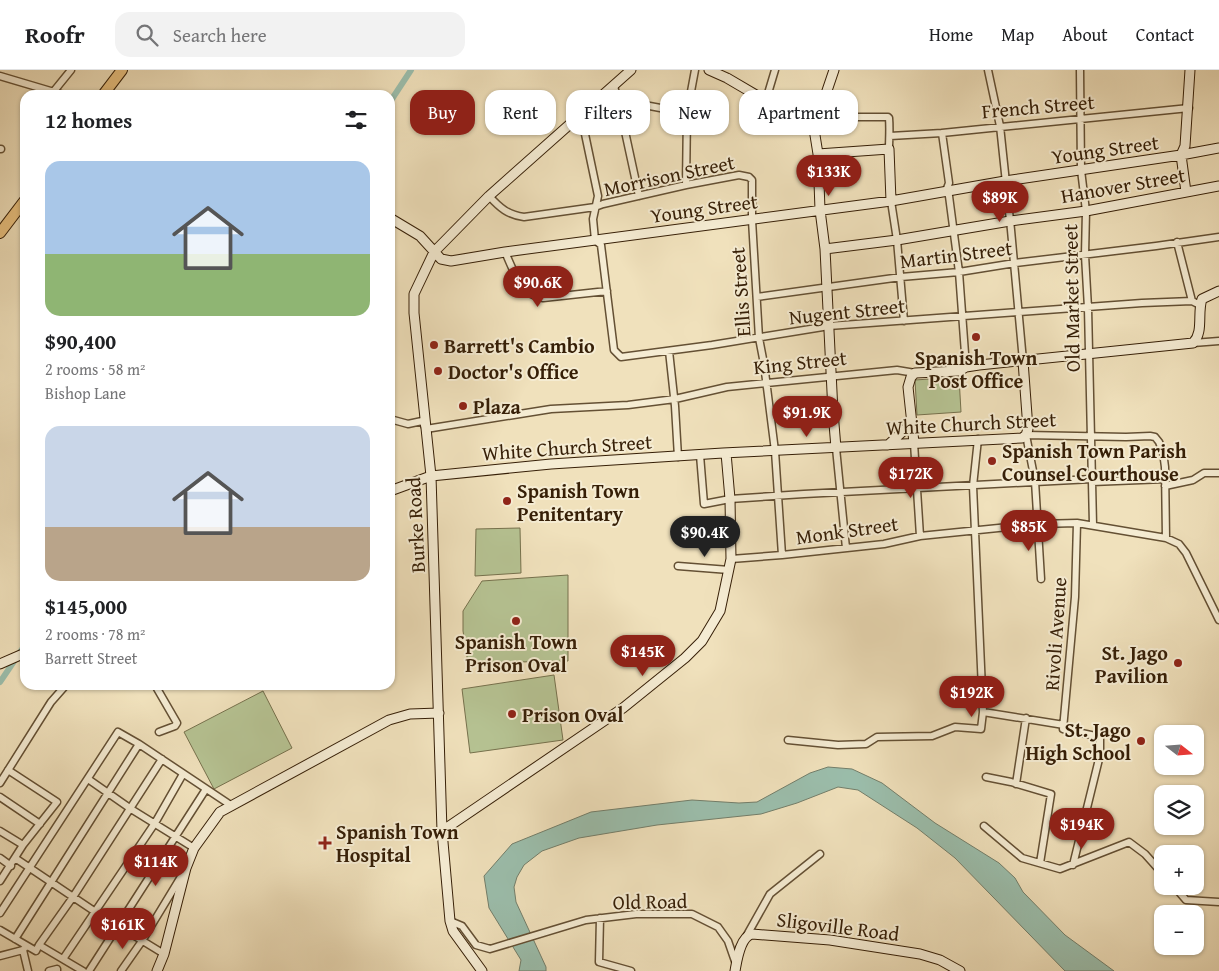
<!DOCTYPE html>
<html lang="en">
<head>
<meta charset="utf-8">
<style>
  :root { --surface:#fff; --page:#f2f2f2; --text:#202124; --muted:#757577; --line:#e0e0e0; --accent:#8f2418 }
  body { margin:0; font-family:"Gentium Book Plus",serif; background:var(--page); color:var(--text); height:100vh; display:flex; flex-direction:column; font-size:19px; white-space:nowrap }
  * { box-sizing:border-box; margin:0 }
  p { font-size:16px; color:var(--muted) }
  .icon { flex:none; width:28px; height:28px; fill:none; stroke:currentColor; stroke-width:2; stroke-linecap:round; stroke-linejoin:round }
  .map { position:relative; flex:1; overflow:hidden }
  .drawer { position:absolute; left:20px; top:20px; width:375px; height:600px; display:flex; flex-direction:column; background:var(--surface); border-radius:15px; box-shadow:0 1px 4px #0004 }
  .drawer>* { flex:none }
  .top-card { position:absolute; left:410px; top:20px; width:475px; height:45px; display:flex; gap:10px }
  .needle { width:32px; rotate:107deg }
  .buttons { position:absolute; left:1154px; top:655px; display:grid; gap:10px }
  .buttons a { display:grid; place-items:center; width:50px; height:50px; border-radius:10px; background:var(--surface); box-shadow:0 1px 4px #0004; font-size:25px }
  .price { position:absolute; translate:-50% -42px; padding:0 11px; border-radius:18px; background:var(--accent); color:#fff; font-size:16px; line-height:32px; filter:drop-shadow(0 1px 2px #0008) }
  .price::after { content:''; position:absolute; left:50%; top:30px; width:15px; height:11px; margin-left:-8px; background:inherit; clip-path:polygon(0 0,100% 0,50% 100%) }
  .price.on { background:#222; color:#fff }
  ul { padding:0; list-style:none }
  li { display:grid; align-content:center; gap:10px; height:265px; padding:0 25px }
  li span { display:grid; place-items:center; height:155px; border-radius:15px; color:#555 }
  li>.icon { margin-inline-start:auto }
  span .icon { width:90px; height:90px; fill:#fffc; stroke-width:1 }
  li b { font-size:21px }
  h2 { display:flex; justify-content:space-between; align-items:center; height:60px; padding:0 25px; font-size:21px }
  .tag { padding:0 18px; border-radius:15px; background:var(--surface); box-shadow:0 1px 4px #0004; font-size:18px; line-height:45px }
  .tag.on { background:var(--accent); color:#fff }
  header { display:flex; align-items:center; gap:30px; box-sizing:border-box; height:70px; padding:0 25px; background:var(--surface); border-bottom:1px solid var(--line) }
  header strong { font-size:24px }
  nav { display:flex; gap:28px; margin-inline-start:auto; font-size:18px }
  .search { width:350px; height:45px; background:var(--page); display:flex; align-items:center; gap:12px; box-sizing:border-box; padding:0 18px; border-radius:15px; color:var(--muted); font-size:19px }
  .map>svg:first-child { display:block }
  .green { fill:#b6c393; stroke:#76714d }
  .water { fill:#9bbeac; stroke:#737e6a }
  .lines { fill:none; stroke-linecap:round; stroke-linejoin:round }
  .canal { stroke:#9bbeac; stroke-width:6 }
  .street-casing { stroke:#645034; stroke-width:9 }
  .secondary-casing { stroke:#361f07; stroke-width:11 }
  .primary-casing { stroke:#361f07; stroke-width:12 }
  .street { stroke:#f5ecd3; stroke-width:6 }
  .secondary { stroke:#f5ecd3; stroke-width:9 }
  .primary { stroke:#e8c07e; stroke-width:10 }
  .poi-dot { fill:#8f2418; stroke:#f5ecd3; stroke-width:2 }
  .labels { text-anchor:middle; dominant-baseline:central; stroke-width:4; stroke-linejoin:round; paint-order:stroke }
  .street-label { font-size:20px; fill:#361f07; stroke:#f5ecd3 }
  .poi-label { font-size:20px; font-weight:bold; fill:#361f07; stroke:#f5ecd3; text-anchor:start }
</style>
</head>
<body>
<header>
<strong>Roofr</strong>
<div class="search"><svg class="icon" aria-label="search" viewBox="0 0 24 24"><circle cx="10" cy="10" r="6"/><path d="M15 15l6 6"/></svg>Search here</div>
<nav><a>Home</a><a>Map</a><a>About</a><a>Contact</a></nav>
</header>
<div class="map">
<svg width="1219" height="901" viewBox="0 0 1219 901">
  <rect width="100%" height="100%" fill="#f0e1bc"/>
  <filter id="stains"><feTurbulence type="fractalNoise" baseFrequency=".004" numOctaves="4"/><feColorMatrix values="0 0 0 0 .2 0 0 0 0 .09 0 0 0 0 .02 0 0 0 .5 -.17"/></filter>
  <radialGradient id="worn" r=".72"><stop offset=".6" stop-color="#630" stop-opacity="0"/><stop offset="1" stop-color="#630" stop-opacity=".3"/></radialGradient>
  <path class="green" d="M959 307 961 342 917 345 915 310Z
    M520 458 521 503 475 506 476 459Z
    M568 505V591L468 593 463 561V541L482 511Z
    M554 605 563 670 470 683 462 619Z
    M263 621 292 678 214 719 184 662Z"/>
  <path class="water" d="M828 697 852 699 882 713 935 753 999 793 1015 808 1023 822 1065 865 1114 901H1065L955 788 917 758 858 720 838 717 797 733 761 744 657 755 579 768 542 781 524 795 517 807 514 817 516 832 546 897V901H519L521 890 489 838 484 806 512 774 591 742 692 730 739 733 757 732 810 703Z"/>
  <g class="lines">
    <path class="canal" d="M390 32 411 0
      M0 612 25 575"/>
    <defs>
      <path id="street" d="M988 0 1000 56 1011 160 1023 291
        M1080 0 1081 100 1086 141 1085 185 1088 238 1093 455
        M0 6 64 25
        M614 16 621 43 639 126
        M54 21 71 0
        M766 30 775 0
        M621 43 639 34 687 43
        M581 45 598 126 593 149 595 170 601 175 614 280 621 287 712 275 829 256 1142 233 1192 231 1200 235
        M817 47H888L889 48C890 59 889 69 889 79
        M942 63 949 113 946 121 949 126 959 202 966 297
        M890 66 942 63 1189 38
        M0 79H1
        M686 115 687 43 695 0
        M489 126C500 138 508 145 524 147L595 137 603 134 686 115 739 105 749 107 752 110V150L759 268 764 294 775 381 782 485
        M891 131 897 170 904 251
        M1177 172 1192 231
        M505 182C514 201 520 225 543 228L607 221
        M757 227 901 207 959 202 1015 193 1156 176 1219 167
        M1193 273 1219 271
        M669 281 675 336 678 387
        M390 349 408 354 422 351 426 359 551 339 628 335 675 329 727 317 897 300 915 303
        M914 373 920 466
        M836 378 846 478
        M700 385 704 434 730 429 804 424 1092 409
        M1092 412 1165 409
        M1165 416 1193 410 1204 403H1219
        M731 489 782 485 884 474 920 466 1038 454 1077 453 1166 468 1179 474 1186 483 1219 550
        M678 496 729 500
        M1041 509 1035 411 1026 365 1126 367 1150 366 1155 367 1159 372 1163 382 1165 397 1166 468
        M155 615 177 653 175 656 159 662
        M983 642 1064 655
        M788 670 838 675 866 674 877 667 932 666 955 657 981 659 983 642 973 416 978 369
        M986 707 1011 712 1051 724 1040 793
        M88 709 131 739 194 778
        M0 713 51 632 66 615
        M1016 714 1026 648
        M0 727 40 754
        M984 756 1022 788 1060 799 1129 772 1145 784 1162 803
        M0 761 23 775
        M0 788 11 796
        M15 788 94 841 164 884
        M1073 795 1100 685V667L1063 659 1075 527 1077 453
        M0 811 23 775 57 732 8 700
        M1174 816 1186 830 1219 832
        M0 843 118 662 139 674 232 736
        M600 848 599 892 631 901
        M450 851 462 856 476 875 490 879 586 850 636 844H692L718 857 728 871 736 894
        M0 860 36 881 39 875 83 901
        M747 865 770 824 820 784
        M15 869 139 674
        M39 875 73 827 162 689
        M23 880 28 901
        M0 886 23 880 26 876
        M63 889 155 753 183 704
        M49 901 57 899V901
        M89 901 206 719
        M121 901 142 871 182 805"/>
      <path id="secondary" d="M709 0 727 8 814 59
        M834 0 814 59 818 84 820 140 825 179 833 342 836 378
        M818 84 889 79 891 131
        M1186 122 1181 85 1185 76 1190 0
        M390 148 420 166 441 189 451 191 505 182 891 131 1005 111 1181 85 1219 78
        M825 179 897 170 1010 151 1086 141 1219 116
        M914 373 908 317 911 307 915 303 959 301 966 297 979 295 1193 273C1204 262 1197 243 1202 229L1219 221
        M888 375 911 354
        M390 421 431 406 551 394 723 383 1022 368 1026 365 1028 359 1023 291
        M0 594 25 583
        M442 761 623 638 685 588 702 571 720 541 731 489 730 429 726 383
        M157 901 164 884 186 798 194 778 220 742 389 650 410 644 439 643
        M482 901 453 861 450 851 442 761 431 406 414 243V224L434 182 489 126 631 0
        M735 901C737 890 740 867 752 864L830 870 920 884 940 890 960 901"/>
      <path id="primary" d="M103 25 122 0
        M0 163 25 130"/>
    </defs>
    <use href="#street" class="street-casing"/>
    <use href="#secondary" class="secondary-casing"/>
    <use href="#primary" class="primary-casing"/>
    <use href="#street" class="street"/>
    <use href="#secondary" class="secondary"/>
    <use href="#primary" class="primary"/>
  </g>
  <g class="poi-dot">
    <circle cx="976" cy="267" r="5"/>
    <circle cx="434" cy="275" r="5"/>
    <circle cx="438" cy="301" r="5"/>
    <circle cx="463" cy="336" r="5"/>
    <circle cx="992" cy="391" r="5"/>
    <circle cx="507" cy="431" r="5"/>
    <circle cx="516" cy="551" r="5"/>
    <circle cx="1178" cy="593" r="5"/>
    <circle cx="512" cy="644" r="5"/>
    <circle cx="1141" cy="671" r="5"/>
    <path d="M322.5 765.5h5v5h5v5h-5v5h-5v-5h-5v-5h5z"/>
  </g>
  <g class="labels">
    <g class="street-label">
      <text transform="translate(1038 36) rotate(-5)">French Street</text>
      <text transform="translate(1105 79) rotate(-8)">Young Street</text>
      <text transform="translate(669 105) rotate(-12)">Morrison Street</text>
      <text transform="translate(1123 115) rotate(-10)">Hanover Street</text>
      <text transform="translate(704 138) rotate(-8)">Young Street</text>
      <text transform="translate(956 184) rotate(-7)">Martin Street</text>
      <text transform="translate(740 222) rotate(-94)">Ellis Street</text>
      <text transform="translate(1071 228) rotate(-91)">Old Market Street</text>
      <text transform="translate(847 241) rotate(-6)">Nugent Street</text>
      <text transform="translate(800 292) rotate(-6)">King Street</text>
      <text transform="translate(971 353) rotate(-3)">White Church Street</text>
      <text transform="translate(567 377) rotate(-4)">White Church Street</text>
      <text transform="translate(415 455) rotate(-93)">Burke Road</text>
      <text transform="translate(847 460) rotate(-8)">Monk Street</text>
      <text transform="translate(1055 564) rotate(-86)">Rivoli Avenue</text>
      <text transform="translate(650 831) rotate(-1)">Old Road</text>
      <text transform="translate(838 856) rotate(7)">Sligoville Road</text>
    </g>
    <g class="poi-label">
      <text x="444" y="275">Barrett's Cambio</text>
      <text x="976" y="287" text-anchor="middle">Spanish Town<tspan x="976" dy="23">Post Office</tspan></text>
      <text x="448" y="301">Doctor's Office</text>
      <text x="473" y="336">Plaza</text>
      <text x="1002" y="380">Spanish Town Parish<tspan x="1002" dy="23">Counsel Courthouse</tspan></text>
      <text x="517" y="420">Spanish Town<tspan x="517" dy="23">Penitentary</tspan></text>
      <text x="516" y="571" text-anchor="middle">Spanish Town<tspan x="516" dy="23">Prison Oval</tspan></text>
      <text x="1168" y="582" text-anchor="end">St. Jago<tspan x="1168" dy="23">Pavilion</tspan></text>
      <text x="522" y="644">Prison Oval</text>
      <text x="1131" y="659" text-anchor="end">St. Jago<tspan x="1131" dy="23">High School</tspan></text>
      <text x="336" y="761">Spanish Town<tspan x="336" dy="23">Hospital</tspan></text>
    </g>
  </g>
  <rect width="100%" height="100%" filter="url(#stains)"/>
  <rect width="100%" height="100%" fill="url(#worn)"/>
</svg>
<div class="buttons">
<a><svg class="needle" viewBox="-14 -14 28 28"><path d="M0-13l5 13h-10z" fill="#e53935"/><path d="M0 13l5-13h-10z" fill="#757577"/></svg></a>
<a><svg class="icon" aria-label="layers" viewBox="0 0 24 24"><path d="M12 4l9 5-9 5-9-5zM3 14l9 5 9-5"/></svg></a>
<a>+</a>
<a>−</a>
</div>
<b class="price" style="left:829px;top:127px">$133K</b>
<b class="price" style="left:1000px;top:153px">$89K</b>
<b class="price" style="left:538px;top:238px">$90.6K</b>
<b class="price" style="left:807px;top:368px">$91.9K</b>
<b class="price" style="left:911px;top:429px">$172K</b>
<b class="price" style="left:1029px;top:482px">$85K</b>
<b class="price on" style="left:705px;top:488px">$90.4K</b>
<b class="price" style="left:643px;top:607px">$145K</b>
<b class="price" style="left:972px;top:648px">$192K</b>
<b class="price" style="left:1082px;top:780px">$194K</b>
<b class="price" style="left:156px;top:817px">$114K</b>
<b class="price" style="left:123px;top:880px">$161K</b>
<div class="top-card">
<a class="tag on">Buy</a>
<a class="tag">Rent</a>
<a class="tag">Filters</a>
<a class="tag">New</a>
<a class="tag">Apartment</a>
</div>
<section class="drawer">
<h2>12 homes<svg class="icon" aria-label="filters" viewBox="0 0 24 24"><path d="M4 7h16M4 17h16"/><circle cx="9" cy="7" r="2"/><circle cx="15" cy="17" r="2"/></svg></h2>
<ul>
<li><span style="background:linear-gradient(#a9c7e8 60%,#8fb573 0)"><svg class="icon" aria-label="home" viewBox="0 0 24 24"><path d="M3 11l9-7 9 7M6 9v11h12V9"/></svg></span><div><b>$90,400</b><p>2 rooms · 58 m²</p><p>Bishop Lane</p></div></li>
<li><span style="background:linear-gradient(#c9d6e8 65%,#b9a48a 0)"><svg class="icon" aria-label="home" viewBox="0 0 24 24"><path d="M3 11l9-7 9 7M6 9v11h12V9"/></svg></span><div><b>$145,000</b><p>2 rooms · 78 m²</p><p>Barrett Street</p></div></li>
</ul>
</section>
</div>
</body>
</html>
